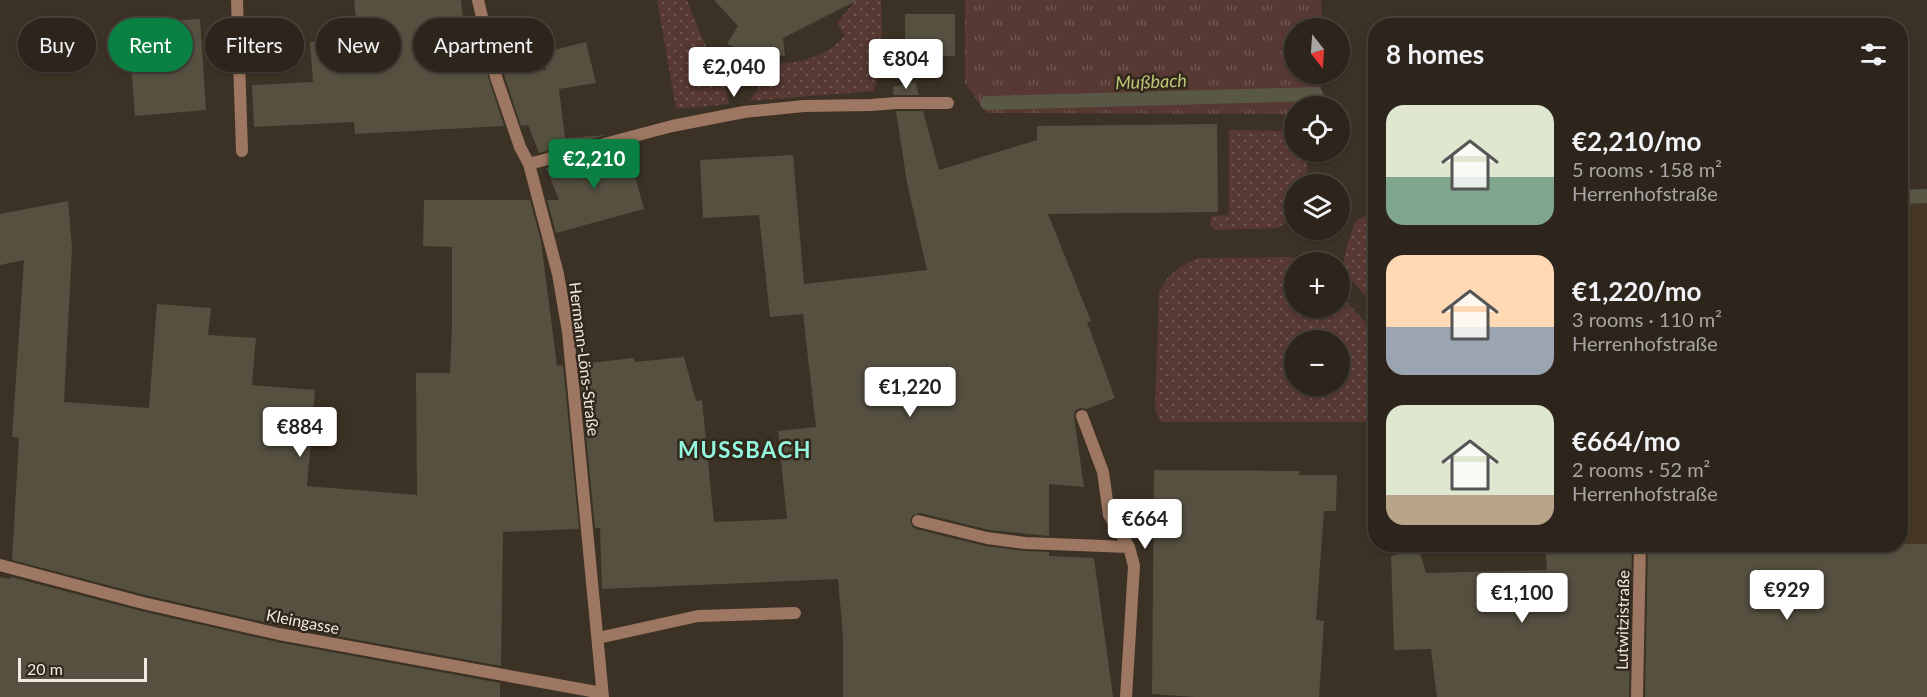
<!DOCTYPE html>
<html lang="en">
<head>
<meta charset="utf-8">
<style>
  :root { --surface:#2d251c; --page:#352d25; --text:#f1f3f6; --muted:#a7a5a3; --line:#48423b; --accent:#0b8043 }
  body { margin:0; font-family:Lato,sans-serif; background:var(--page); color:var(--text); height:100vh; display:flex; flex-direction:column; font-size:22px; white-space:nowrap }
  * { box-sizing:border-box; margin:0 }
  p { font-size:20px; color:var(--muted) }
  .icon { flex:none; width:33px; height:33px; fill:none; stroke:currentColor; stroke-width:2; stroke-linecap:round; stroke-linejoin:round }
  .map { position:relative; flex:1; overflow:hidden }
  .drawer { position:absolute; left:1368px; top:18px; width:540px; height:534px; display:flex; flex-direction:column; background:var(--surface); border-radius:24px; box-shadow:0 2px 4px #0004,0 0 0 2px var(--line) }
  .drawer>* { flex:none }
  .banner { position:absolute; left:18px; top:18px; width:570px; height:54px; display:flex; gap:12px }
  .needle { width:39px; rotate:163deg }
  .tools { position:absolute; left:1284px; top:18px; display:grid; gap:12px }
  .tools a { display:grid; place-items:center; width:66px; height:66px; border-radius:50%; background:var(--surface); box-shadow:0 2px 4px #0004,0 0 0 2px var(--line); font-size:30px }
  .scale { position:absolute; left:18px; bottom:15px; width:129px; box-sizing:border-box; padding-left:6px; border:3px solid #f1eae2; border-top:0; font-size:16px; line-height:21px; white-space:nowrap; color:#f1eae2; -webkit-text-stroke:4px #32271b; paint-order:stroke }
  .price { position:absolute; translate:-50% -51px; padding:0 14px; border-radius:6px; background:#fff; color:#222; font-size:20px; line-height:39px; filter:drop-shadow(0 2px 3px #0008) }
  .price::after { content:''; position:absolute; left:50%; top:36px; width:18px; height:14px; margin-left:-9px; background:inherit; clip-path:polygon(0 0,100% 0,50% 100%) }
  .price.active { background:var(--accent); color:#fff }
  ul { padding:0; list-style:none }
  li { display:flex; align-items:center; gap:18px; height:150px; padding:0 18px }
  li span { display:grid; place-items:center; flex:none; width:168px; height:120px; border-radius:18px; color:#555 }
  li>.icon { margin-inline-start:auto }
  span .icon { width:72px; height:72px; fill:#fffc; stroke-width:1 }
  li b { font-size:26px }
  h2 { display:flex; justify-content:space-between; align-items:center; height:72px; padding:0 18px; font-size:26px }
  .tag { padding:0 21px; border-radius:27px; background:var(--surface); box-shadow:0 2px 4px #0004,0 0 0 2px var(--line); font-size:21px; line-height:54px }
  .tag.active { background:var(--accent); color:#fff }
  .map>svg:first-child { display:block }
  .built { fill:#453624 }
  .grass { fill:url(#grass-tufts) }
  .park { fill:url(#park-dots); fill-rule:evenodd }
  .lines { fill:none; stroke-linecap:round; stroke-linejoin:round }
  .stream { stroke:#595845; stroke-width:14 }
  .building { fill:#555040 }
  .service { stroke:#9d7761; stroke-width:12 }
  .minor { stroke:#9d7761; stroke-width:12 }
  .labels { text-anchor:middle; dominant-baseline:central; stroke-width:5; stroke-linejoin:round; paint-order:stroke }
  .street-label { font-size:16px; fill:#f1eae2; stroke:#32271b }
  .water-label { font-size:18px; font-style:italic; fill:#bec679; stroke:#32271b }
  .district-label { font-size:22px; font-weight:bold; letter-spacing:1.5px; fill:#93f6de; stroke:#32271b }
</style>
</head>
<body>
<div class="map">
<svg width="1927" height="697" viewBox="0 0 1927 697">
  <defs>
    <pattern id="grass-tufts" width="24" height="20" patternUnits="userSpaceOnUse" patternTransform="scale(1.5)"><rect width="24" height="20" fill="#573833"/><path d="M3 7l-1-3M5 7V3M7 7l1-3M15 17l-1-3M17 17v-4M19 17l1-3" fill="none" stroke="#705550"/></pattern>
    <pattern id="park-dots" width="8" height="8" patternUnits="userSpaceOnUse" patternTransform="scale(1.5)"><rect width="8" height="8" fill="#573833"/><path d="M2 2h.1M6 6h.1" fill="none" stroke="#705550" stroke-width="1.8" stroke-linecap="round"/></pattern>
  </defs>
  <rect width="100%" height="100%" fill="#3c3125"/>
  <path class="built" d="M1927 202V658L1900 544 1901 203Z"/>
  <path class="grass" d="M965 0H1321L1322 28H1294V74H1323V81L1318 106H1294V114L987 113 965 83Z"/>
  <path class="park" d="M657 0H687L701 35 726 90 729 104 676 109Z
    M856 0H881C882 28 884 65 874 91L750 101 765 77 767 65C796 63 826 59 845 35L837 23Z
    M1229 130 1294 131V152H1308L1307 184H1294V218L1277 228 1216 230 1210 225 1211 216 1229 215Z
    M1375 210V306L1342 270 1346 249 1355 222Z
    M1287 257 1307 260 1309 262H1294V308H1340V295L1375 333V422H1161L1155 409 1159 292 1169 276 1183 265 1198 258ZM1340 340V386H1294V340Z"/>
  <g class="lines">
    <path class="stream" d="M987 103 1316 94
      M1900 197 1927 196"/>
  </g>
  <path class="building" d="M354 0H461L469 74 487 73 504 126 355 134 354 122 254 127 252 85 313 82 310 42 358 39Z
    M714 0H858L783 38 785 56H766L750 53 727 44 738 26Z
    M905 14H955V56H905Z
    M200 19 206 110 135 116 128 24Z
    M586 42 596 83 559 89 565 138 606 135 539 153 528 125 521 126 503 72 546 70 542 53Z
    M915 82 919 95H894L893 87Z
    M896 111H923L939 170 1037 140V126L1217 124 1218 212 1048 214 1091 321 1087 322 1115 398 1087 409 1080 408 1075 411 1074 418 1084 487 1049 484V536L989 530 920 513 913 515 910 520 912 526 916 529 985 546 1024 551 1049 552V556L1094 558 1113 697H843V637L838 579 602 589 600 528H595L579 364 634 358 635 362 684 357 696 401 702 400 714 522 787 519 778 431 816 427 803 314 770 317 759 215 703 218 700 160 793 155 804 284 927 270 907 183Z
    M627 147 644 209 556 233 547 200H559L546 168Z
    M424 200H530L541 241 557 366 563 365 579 529 503 532 501 666 281 626 145 595 12 560 19 438 12 437 24 260 0 265V214L68 201 72 248 64 402 149 408 157 304 211 308 208 335 256 338 252 385 315 390 307 486 417 495 416 373H450L452 327V247L423 246Z
    M1154 470 1299 471V475H1337L1336 511H1324L1316 620 1324 621 1319 697H1195L1152 694Z
    M1545 544H1632L1629 697H1437L1431 649 1394 650 1391 556 1419 549 1426 573 1547 570Z
    M1648 544H1927V697H1645Z
    M0 577 11 579V577L141 611 277 642 500 683V697H0Z"/>
  <g class="lines">
    <path class="service" d="M598 638 698 616 795 613
      M1637 697 1640 544"/>
    <path class="minor" d="M237 0 242 151
      M478 0 496 77 520 147 529 164 558 274 568 332 603 697
      M529 164 672 126 744 112 804 106 871 105 896 103H948
      M1082 416 1103 472 1109 515 1129 547 1134 566 1126 697
      M918 521 987 538 1025 543 1129 547
      M0 565 143 603 279 634 602 693"/>
  </g>
  <g class="labels">
    <g class="street-label">
      <text transform="translate(585 359) rotate(83)">Hermann-Löns-Straße</text>
      <text transform="translate(1622 620) rotate(-89)">Lutwitzistraße</text>
      <text transform="translate(303 621) rotate(11)">Kleingasse</text>
    </g>
    <g class="water-label">
      <text transform="translate(1151 81) rotate(-2)">Mußbach</text>
    </g>
    <g class="district-label">
      <text x="745" y="449">MUSSBACH</text>
    </g>
  </g>
</svg>
<div class="tools">
<a><svg class="needle" viewBox="-14 -14 28 28"><path d="M0-13l5 13h-10z" fill="#e53935"/><path d="M0 13l5-13h-10z" fill="#a7a5a3"/></svg></a>
<a><svg class="icon" aria-label="locate" viewBox="0 0 24 24"><circle cx="12" cy="12" r="6"/><path d="M12 2v4M12 18v4M2 12h4M18 12h4"/></svg></a>
<a><svg class="icon" aria-label="layers" viewBox="0 0 24 24"><path d="M12 4l9 5-9 5-9-5zM3 14l9 5 9-5"/></svg></a>
<a>+</a>
<a>−</a>
</div>
<div class="scale">20 m</div>
<b class="price" style="left:906px;top:90px">€804</b>
<b class="price" style="left:734px;top:98px">€2,040</b>
<b class="price active" style="left:594px;top:190px">€2,210</b>
<b class="price" style="left:910px;top:418px">€1,220</b>
<b class="price" style="left:300px;top:458px">€884</b>
<b class="price" style="left:1145px;top:550px">€664</b>
<b class="price" style="left:1787px;top:621px">€929</b>
<b class="price" style="left:1522px;top:624px">€1,100</b>
<div class="banner">
<a class="tag">Buy</a>
<a class="tag active">Rent</a>
<a class="tag">Filters</a>
<a class="tag">New</a>
<a class="tag">Apartment</a>
</div>
<section class="drawer">
<h2>8 homes<svg class="icon" aria-label="filters" viewBox="0 0 24 24"><path d="M4 7h16M4 17h16"/><circle cx="9" cy="7" r="2"/><circle cx="15" cy="17" r="2"/></svg></h2>
<ul>
<li><span style="background:linear-gradient(#dfe7d0 60%,#7fa58c 0)"><svg class="icon" aria-label="home" viewBox="0 0 24 24"><path d="M3 11l9-7 9 7M6 9v11h12V9"/></svg></span><div><b>€2,210/mo</b><p>5 rooms · 158 m²</p><p>Herrenhofstraße</p></div></li>
<li><span style="background:linear-gradient(#ffd9b3 60%,#9aa5b1 0)"><svg class="icon" aria-label="home" viewBox="0 0 24 24"><path d="M3 11l9-7 9 7M6 9v11h12V9"/></svg></span><div><b>€1,220/mo</b><p>3 rooms · 110 m²</p><p>Herrenhofstraße</p></div></li>
<li><span style="background:linear-gradient(#dfe7d0 75%,#b9a48a 0)"><svg class="icon" aria-label="home" viewBox="0 0 24 24"><path d="M3 11l9-7 9 7M6 9v11h12V9"/></svg></span><div><b>€664/mo</b><p>2 rooms · 52 m²</p><p>Herrenhofstraße</p></div></li>
</ul>
</section>
</div>
</body>
</html>
